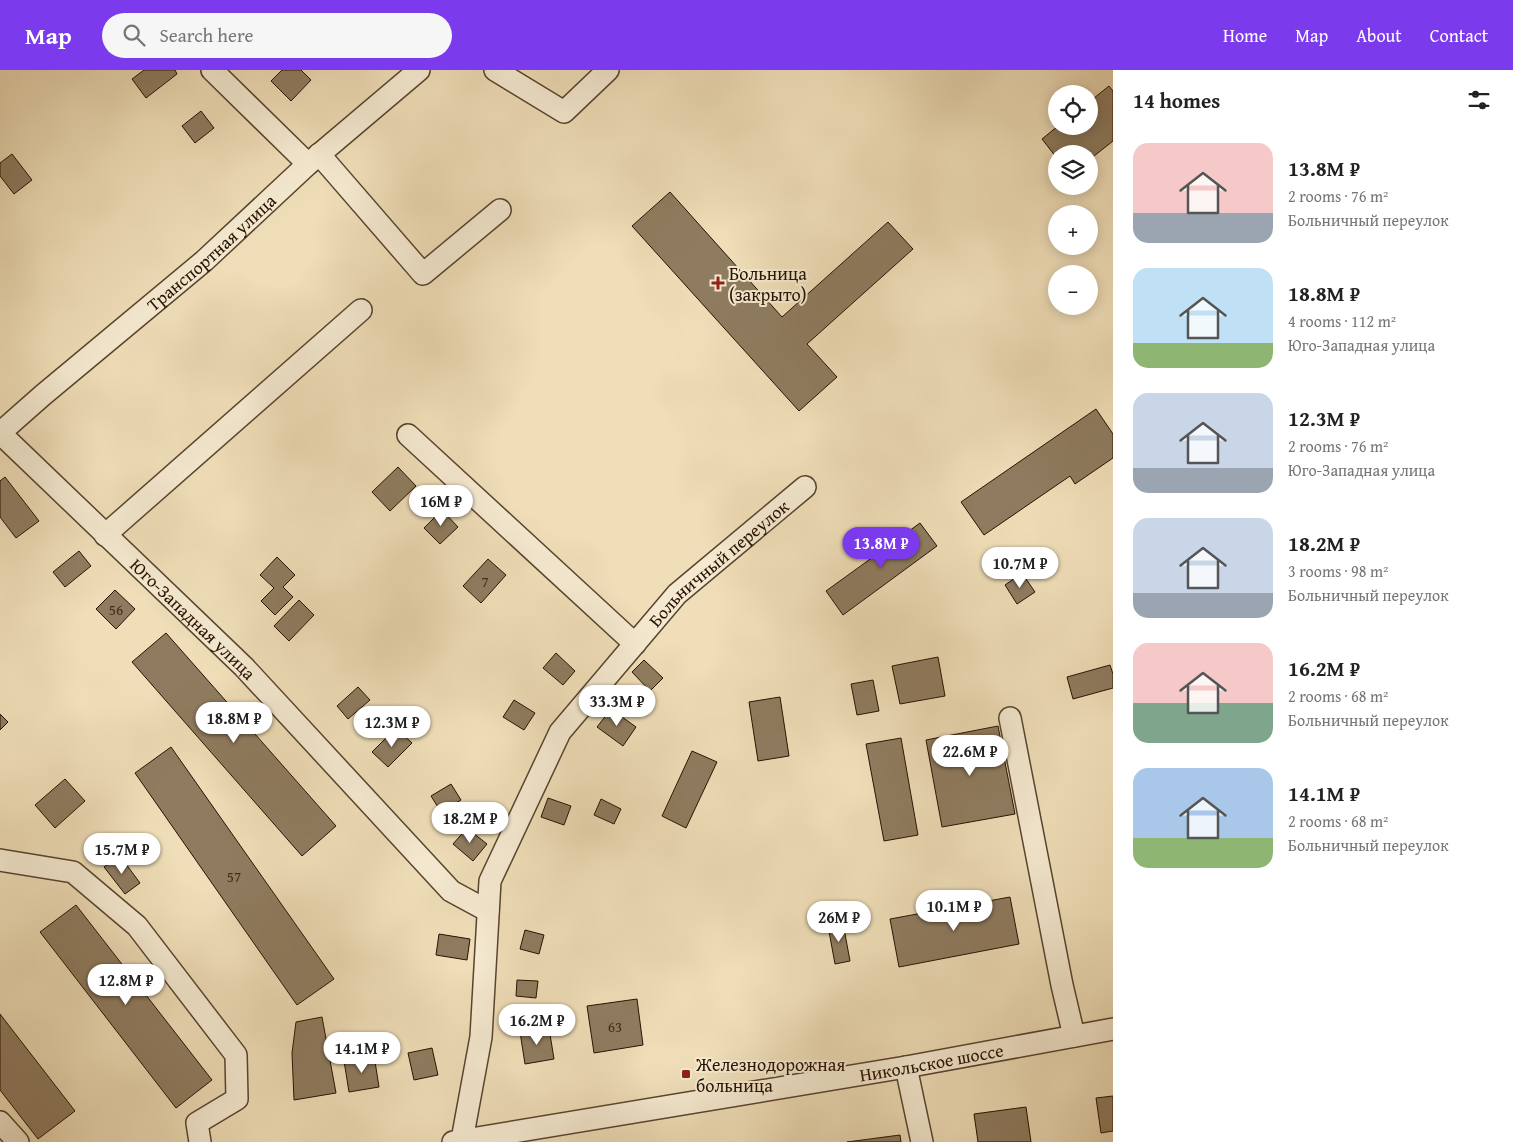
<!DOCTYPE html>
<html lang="en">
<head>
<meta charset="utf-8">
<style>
  :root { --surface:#fff; --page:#f6f6f6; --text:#222; --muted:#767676; --accent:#7c3aed }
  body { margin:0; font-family:"Gentium Book Plus",serif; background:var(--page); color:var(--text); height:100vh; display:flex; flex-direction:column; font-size:19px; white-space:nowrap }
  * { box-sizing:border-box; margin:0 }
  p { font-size:16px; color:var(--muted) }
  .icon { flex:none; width:28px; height:28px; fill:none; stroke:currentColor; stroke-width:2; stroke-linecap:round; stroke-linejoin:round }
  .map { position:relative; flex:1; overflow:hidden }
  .drawer { display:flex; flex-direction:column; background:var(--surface); width:400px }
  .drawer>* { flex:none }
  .fabs { position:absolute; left:1048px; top:15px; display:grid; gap:10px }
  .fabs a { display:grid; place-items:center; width:50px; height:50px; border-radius:50%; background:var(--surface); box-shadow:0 2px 12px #0003; font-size:25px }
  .price { position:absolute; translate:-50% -42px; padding:0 11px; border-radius:18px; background:#fff; color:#222; font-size:16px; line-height:32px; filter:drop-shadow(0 1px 2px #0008) }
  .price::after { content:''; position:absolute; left:50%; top:30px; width:15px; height:11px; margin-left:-8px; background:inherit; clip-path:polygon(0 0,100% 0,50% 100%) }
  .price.selected { background:var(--accent); color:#fff }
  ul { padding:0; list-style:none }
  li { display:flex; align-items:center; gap:15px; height:125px; padding:0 20px }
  li span { display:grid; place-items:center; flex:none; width:140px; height:100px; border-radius:15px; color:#555 }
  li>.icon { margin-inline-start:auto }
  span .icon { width:60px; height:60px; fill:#fffc; stroke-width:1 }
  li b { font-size:21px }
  h2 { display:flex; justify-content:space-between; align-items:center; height:60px; padding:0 20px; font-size:21px }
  header { display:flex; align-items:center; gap:30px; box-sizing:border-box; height:70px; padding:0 25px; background:var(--accent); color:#fff }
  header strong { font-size:24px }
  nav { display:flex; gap:28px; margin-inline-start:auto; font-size:18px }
  .search { width:350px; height:45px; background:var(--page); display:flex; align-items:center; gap:12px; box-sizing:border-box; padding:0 18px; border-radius:28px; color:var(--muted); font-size:19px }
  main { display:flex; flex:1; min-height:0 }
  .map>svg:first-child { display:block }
  .building { fill:#8f7c60; stroke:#261100 }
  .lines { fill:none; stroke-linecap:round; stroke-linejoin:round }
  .minor-casing { stroke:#58442e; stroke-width:24 }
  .minor { stroke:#f5ead1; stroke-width:21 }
  .poi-dot { fill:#8f2418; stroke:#f5ead1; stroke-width:2 }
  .labels { text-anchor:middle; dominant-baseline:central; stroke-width:4; stroke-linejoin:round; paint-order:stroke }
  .number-label { font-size:15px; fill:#402c18 }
  .street-label { font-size:18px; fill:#261100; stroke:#f5ead1 }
  .poi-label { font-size:18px; fill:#261100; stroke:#f5ead1; text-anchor:start }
</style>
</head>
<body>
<header>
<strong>Map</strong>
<div class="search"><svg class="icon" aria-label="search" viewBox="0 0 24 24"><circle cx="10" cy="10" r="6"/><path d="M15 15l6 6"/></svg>Search here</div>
<nav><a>Home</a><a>Map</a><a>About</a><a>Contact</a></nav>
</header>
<main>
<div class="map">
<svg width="1113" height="1072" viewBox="0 0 1113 1072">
  <rect width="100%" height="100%" fill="#efdeb8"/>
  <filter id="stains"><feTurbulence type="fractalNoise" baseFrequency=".004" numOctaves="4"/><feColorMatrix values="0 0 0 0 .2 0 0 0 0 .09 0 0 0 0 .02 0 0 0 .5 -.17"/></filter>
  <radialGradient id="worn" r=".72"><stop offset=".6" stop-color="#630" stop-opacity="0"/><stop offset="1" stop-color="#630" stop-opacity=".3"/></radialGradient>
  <path class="building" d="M144 0H175L177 4 146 28 132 9Z
    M282 0H301L311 10 291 31 271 11Z
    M1109 16 1113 21V71L1089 90V84H1056V87L1042 69 1058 56H1089V32Z
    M201 41 214 58 195 73 182 56Z
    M12 84 32 110 14 124 0 106V93Z
    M670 122 782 247 888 152 913 179 807 274 837 307 799 341 632 156Z
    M1096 339 1113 364V388L1075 414 1070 406 984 465 961 432Z
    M398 397 416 416 390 441 372 422Z
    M5 407 39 451 16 468 0 447V411Z
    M442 440 458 457 440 474 424 458Z
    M920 453 937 476 843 545 826 521Z
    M79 481 91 496 65 517 53 502Z
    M277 487 295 505 283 517 293 527 275 545 261 531 274 518 260 505Z
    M488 489 506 505 481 533 463 516Z
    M1022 503 1035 522 1017 534 1005 515Z
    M115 520 135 539 116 559 96 539Z
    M299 530 314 545 289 571 274 556Z
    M166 563 336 756 302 786 132 592Z
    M556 583 575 601 563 615 543 598Z
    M938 587 945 626 900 634 892 596Z
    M644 590 663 608 650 621 632 602Z
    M1110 595 1113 604V618L1073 629 1067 607Z
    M873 610 879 641 857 645 851 614Z
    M358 617 370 630 348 649 337 636Z
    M780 627 789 686 758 691 749 632Z
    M514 630 535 643 524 660 503 647Z
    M611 639 636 657 623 676 597 657Z
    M0 644 8 652 0 660Z
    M998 656 1015 744 942 757 926 670Z
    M396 658 412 673 388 697 372 682Z
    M901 668 918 765 884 771 866 674Z
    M171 677 334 909 297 935 135 703Z
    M692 681 717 692 686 758 662 746Z
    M65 709 85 731 55 758 35 735Z
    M451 714 461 730 441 742 431 726Z
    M548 728 571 736 564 755 541 747Z
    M601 729 621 739 614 754 594 745Z
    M467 758 487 774 473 791 453 774Z
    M120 786 140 813 125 824 104 797Z
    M1010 827 1019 874 899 897 890 849Z
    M76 835 212 1010 176 1038 40 862Z
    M843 853 850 891 835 894 828 856Z
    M525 860 544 865 539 884 520 879Z
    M439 864 470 869 467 890 436 885Z
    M517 910 538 911 536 928 516 926Z
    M637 929 643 975 594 983 587 936Z
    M0 944 75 1041 38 1069 0 1020Z
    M322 947 336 1023 294 1030 292 983 296 952Z
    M549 958 554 989 525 994 520 962Z
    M432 978 438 1005 414 1010 408 983Z
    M374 985 379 1017 349 1022 344 991Z
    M1113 1026V1061L1101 1063 1096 1028Z
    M1026 1037 1031 1072H978L974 1044Z
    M900 1065 901 1072H847Z"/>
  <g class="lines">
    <defs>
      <g id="minor">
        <path d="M212 0 308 94"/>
        <path d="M495 0 564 42 608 0"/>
        <path d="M319 84 423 204 500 140"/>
        <path id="s1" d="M0 363 244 597 451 821 488 841"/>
        <path id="s2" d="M0 363 43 325 204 191 308 94 419 0"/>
        <path d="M408 365 635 574"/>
        <path d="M105 465 361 240"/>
        <path d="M1010 648 1062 915 1074 966"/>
        <path d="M0 790 73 802 137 856 236 985 237 1029 197 1053 200 1072"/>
        <path d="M906 997 922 1072"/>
        <path d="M0 1052 18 1072"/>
        <path id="s3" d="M462 1070 481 967 490 811 560 662 677 524 805 417"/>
        <path id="s4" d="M453 1072 906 997 1113 959"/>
      </g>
    </defs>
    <use href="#minor" class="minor-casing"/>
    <use href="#minor" class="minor"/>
  </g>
  <g class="poi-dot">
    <path d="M715.5 205.5h5v5h5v5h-5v5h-5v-5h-5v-5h5z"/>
    <rect x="681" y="999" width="10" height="10" rx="2.5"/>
  </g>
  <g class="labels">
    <g class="number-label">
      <text x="485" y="511">7</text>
      <text x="116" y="539">56</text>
      <text x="234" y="806">57</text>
      <text x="615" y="956">63</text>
    </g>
    <g class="street-label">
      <text stroke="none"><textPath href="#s2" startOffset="278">Транспортная улица</textPath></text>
      <text stroke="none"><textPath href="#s3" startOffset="658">Больничный переулок</textPath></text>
      <text stroke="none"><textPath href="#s1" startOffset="268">Юго-Западная улица</textPath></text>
      <text stroke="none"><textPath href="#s4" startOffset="485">Никольское шоссе</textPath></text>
    </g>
    <g class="poi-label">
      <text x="729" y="203">Больница<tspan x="729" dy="21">(закрыто)</tspan></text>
      <text x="696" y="994">Железнодорожная<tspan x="696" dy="21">больница</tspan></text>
    </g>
  </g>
  <rect width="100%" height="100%" filter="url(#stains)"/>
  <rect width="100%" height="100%" fill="url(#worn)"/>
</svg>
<div class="fabs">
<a><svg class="icon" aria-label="locate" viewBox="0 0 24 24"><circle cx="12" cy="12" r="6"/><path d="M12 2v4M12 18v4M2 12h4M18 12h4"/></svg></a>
<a><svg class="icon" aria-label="layers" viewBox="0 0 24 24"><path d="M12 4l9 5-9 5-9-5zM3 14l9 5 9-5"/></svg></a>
<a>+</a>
<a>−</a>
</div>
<b class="price" style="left:441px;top:457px">16M ₽</b>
<b class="price selected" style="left:881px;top:499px">13.8M ₽</b>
<b class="price" style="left:1020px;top:519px">10.7M ₽</b>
<b class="price" style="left:617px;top:657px">33.3M ₽</b>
<b class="price" style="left:234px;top:674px">18.8M ₽</b>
<b class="price" style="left:392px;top:678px">12.3M ₽</b>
<b class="price" style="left:970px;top:707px">22.6M ₽</b>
<b class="price" style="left:470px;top:774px">18.2M ₽</b>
<b class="price" style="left:122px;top:805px">15.7M ₽</b>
<b class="price" style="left:954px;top:862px">10.1M ₽</b>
<b class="price" style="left:839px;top:873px">26M ₽</b>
<b class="price" style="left:126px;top:936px">12.8M ₽</b>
<b class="price" style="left:537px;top:976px">16.2M ₽</b>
<b class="price" style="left:362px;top:1004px">14.1M ₽</b>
</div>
<section class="drawer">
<h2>14 homes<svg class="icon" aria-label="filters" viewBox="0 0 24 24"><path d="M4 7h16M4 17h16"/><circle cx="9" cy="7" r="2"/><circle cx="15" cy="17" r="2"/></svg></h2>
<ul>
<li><span style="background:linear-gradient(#f6c9c9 70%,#9aa5b1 0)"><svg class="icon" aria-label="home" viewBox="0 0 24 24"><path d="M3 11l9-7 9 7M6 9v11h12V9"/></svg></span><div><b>13.8M ₽</b><p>2 rooms · 76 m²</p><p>Больничный переулок</p></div></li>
<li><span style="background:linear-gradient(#bfe0f5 75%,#8fb573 0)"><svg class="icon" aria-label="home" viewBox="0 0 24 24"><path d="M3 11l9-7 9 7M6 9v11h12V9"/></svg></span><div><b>18.8M ₽</b><p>4 rooms · 112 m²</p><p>Юго-Западная улица</p></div></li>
<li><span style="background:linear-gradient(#c9d6e8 75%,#9aa5b1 0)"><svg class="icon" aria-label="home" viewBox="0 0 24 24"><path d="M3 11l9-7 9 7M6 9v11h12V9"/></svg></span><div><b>12.3M ₽</b><p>2 rooms · 76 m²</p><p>Юго-Западная улица</p></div></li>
<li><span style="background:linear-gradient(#c9d6e8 75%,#9aa5b1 0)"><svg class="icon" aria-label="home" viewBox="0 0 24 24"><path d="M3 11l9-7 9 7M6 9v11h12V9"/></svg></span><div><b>18.2M ₽</b><p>3 rooms · 98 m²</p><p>Больничный переулок</p></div></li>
<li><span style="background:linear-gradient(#f6c9c9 60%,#7fa58c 0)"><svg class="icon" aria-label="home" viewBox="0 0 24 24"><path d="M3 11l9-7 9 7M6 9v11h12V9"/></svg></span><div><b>16.2M ₽</b><p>2 rooms · 68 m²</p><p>Больничный переулок</p></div></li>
<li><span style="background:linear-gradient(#a9c7e8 70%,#8fb573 0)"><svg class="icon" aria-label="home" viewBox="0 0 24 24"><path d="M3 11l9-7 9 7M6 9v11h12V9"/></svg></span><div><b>14.1M ₽</b><p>2 rooms · 68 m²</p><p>Больничный переулок</p></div></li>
</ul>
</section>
</main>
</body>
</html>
